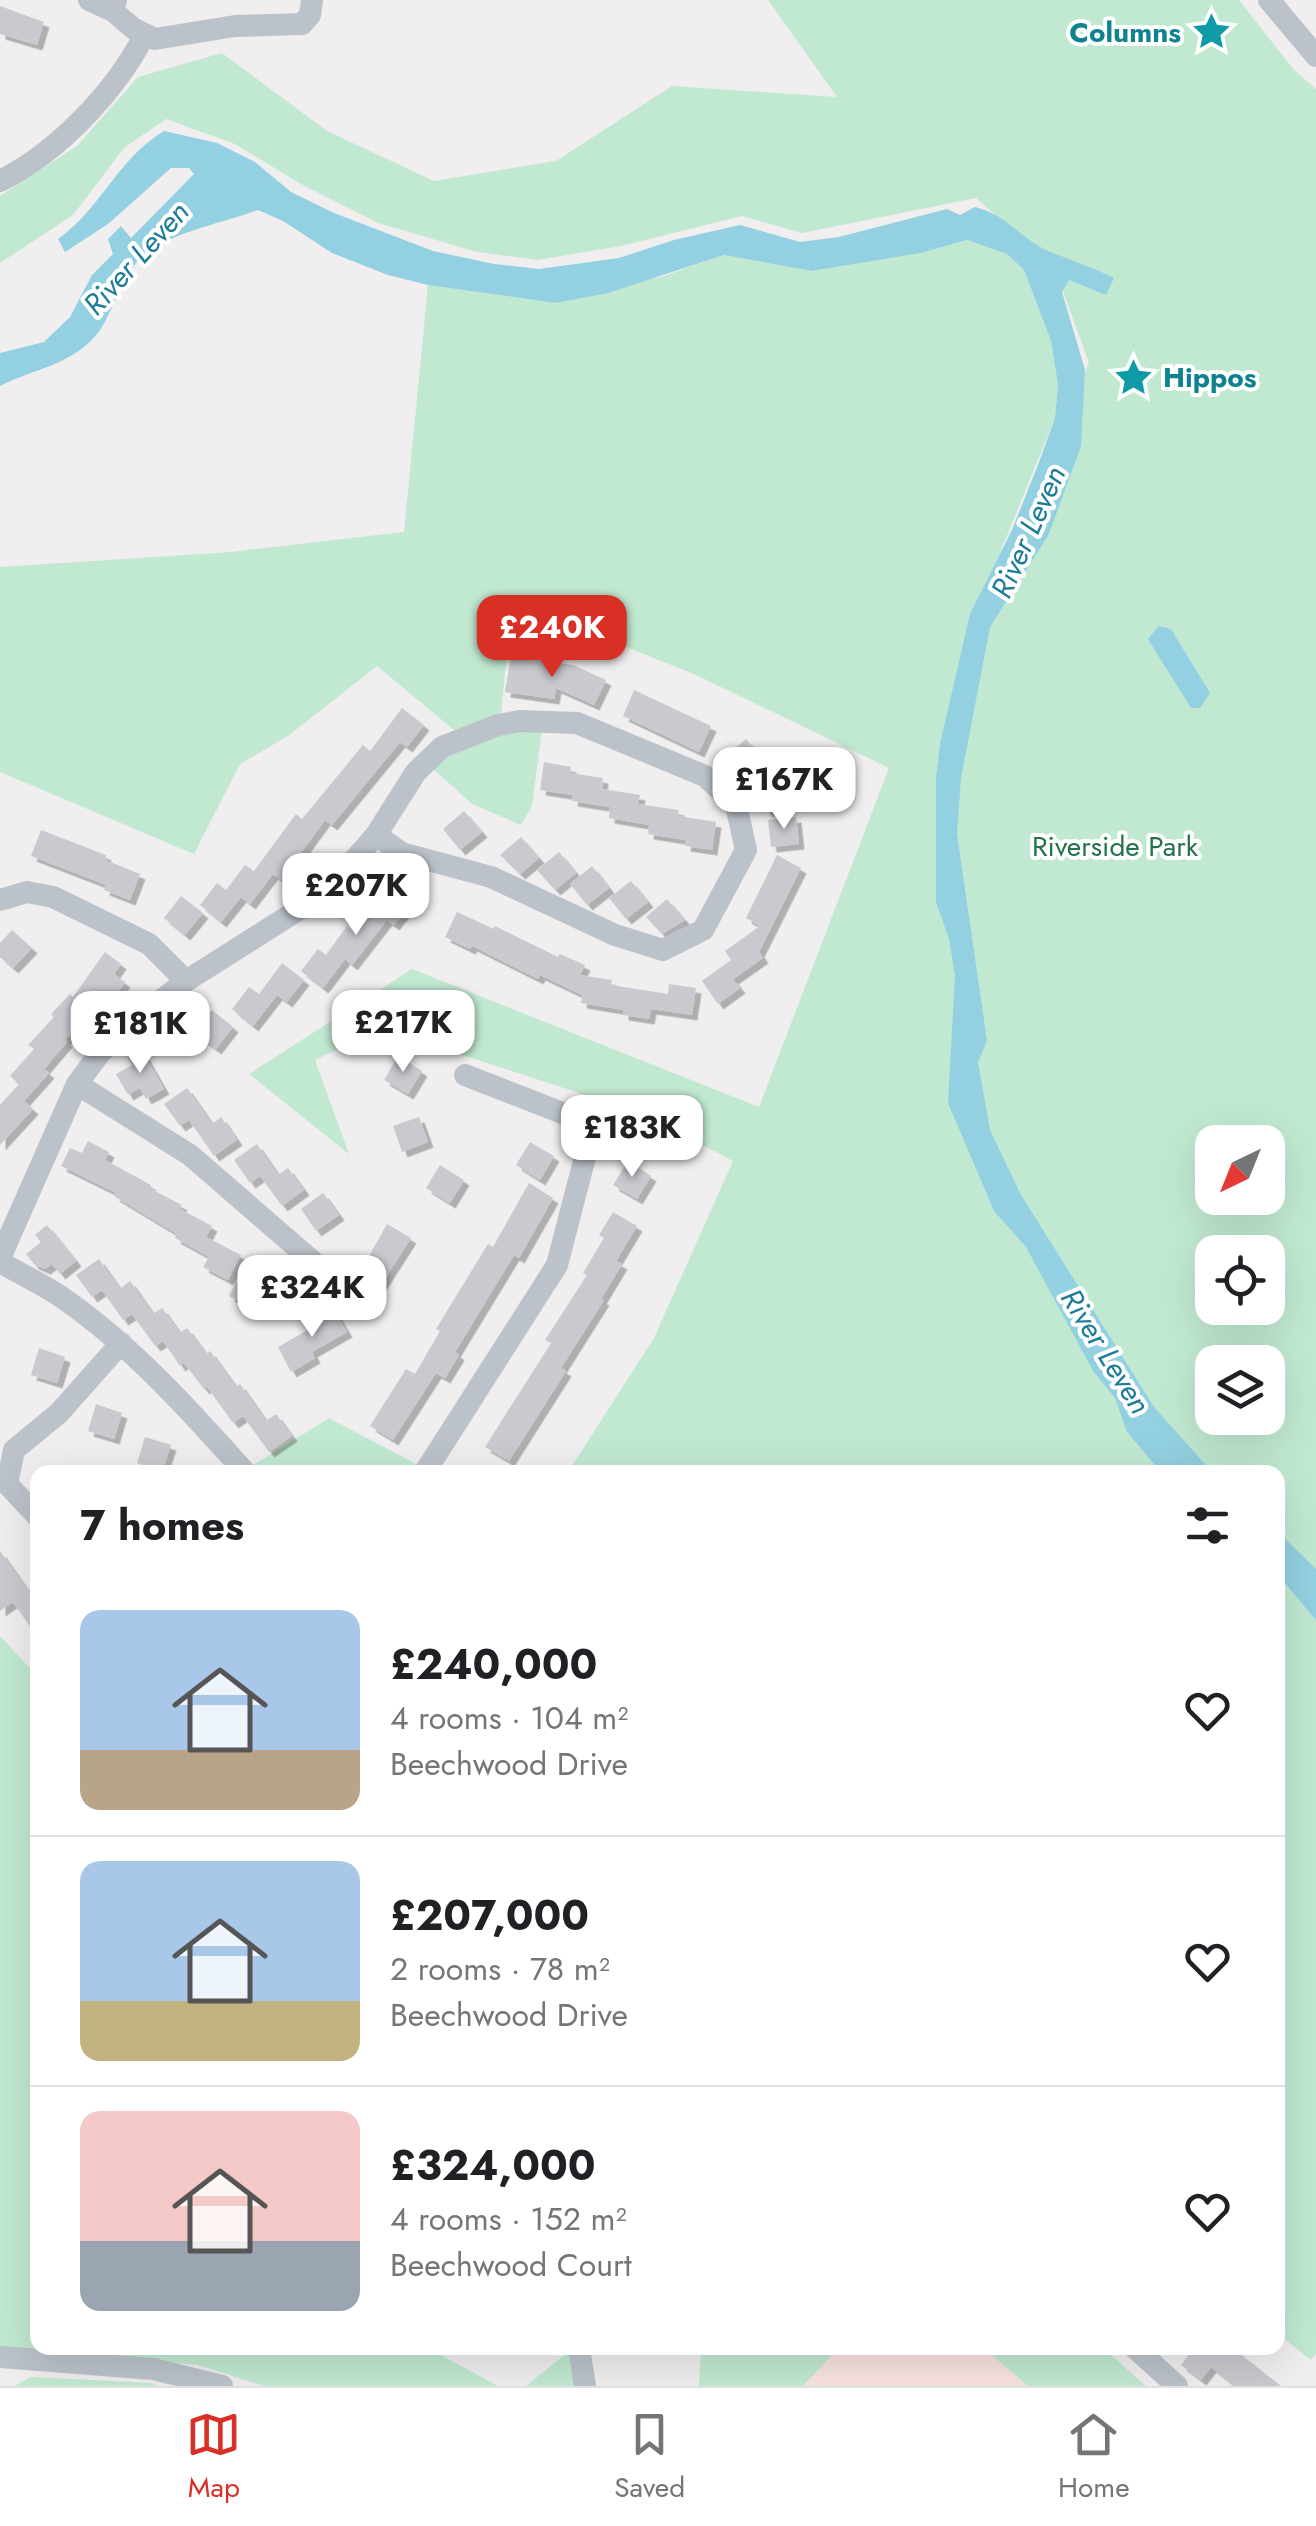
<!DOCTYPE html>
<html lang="en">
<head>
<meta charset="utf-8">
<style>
  :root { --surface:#fff; --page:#f6f6f6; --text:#202124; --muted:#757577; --line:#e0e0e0; --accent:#d93025 }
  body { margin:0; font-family:Jost,sans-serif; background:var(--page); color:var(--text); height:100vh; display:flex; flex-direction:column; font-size:38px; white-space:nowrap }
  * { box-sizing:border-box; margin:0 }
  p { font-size:32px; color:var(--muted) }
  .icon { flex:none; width:55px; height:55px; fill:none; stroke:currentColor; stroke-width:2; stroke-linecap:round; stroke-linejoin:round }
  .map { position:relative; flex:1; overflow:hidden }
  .panel { position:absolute; left:30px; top:1465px; width:1255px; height:890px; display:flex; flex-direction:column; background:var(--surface); border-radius:20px; box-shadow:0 10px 40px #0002 }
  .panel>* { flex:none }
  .needle { width:65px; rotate:223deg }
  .fabs { position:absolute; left:1195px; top:1125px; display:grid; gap:20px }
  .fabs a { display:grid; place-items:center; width:90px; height:90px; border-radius:20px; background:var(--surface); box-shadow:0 10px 40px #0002; font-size:50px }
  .price { position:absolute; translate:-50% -85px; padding:0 22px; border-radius:20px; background:#fff; color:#222; font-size:32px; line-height:65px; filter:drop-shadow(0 2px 5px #0008) }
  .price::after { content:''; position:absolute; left:50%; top:60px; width:30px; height:22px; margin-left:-15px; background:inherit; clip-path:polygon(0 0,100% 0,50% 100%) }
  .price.on { background:var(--accent); color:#fff }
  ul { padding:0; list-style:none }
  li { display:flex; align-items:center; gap:30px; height:250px; padding:0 50px }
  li+li { border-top:2px solid var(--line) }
  li span { display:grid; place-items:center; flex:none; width:280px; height:200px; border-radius:20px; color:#555 }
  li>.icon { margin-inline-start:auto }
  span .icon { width:120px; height:120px; fill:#fffc; stroke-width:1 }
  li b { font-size:42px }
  h2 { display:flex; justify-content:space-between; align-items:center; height:120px; padding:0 50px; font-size:42px }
  .tab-bar { display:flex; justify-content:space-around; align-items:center; height:140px; border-top:2px solid var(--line); background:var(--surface); font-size:28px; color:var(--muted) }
  .tab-bar a { display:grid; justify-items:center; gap:5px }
  .tab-bar .on { color:var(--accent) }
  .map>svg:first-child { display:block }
  .medical { fill:#f8e3e1 }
  .green { fill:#c1e9d1; fill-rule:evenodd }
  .water { fill:#93d0e1 }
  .building { fill:#c9cad0; filter:url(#shadow) }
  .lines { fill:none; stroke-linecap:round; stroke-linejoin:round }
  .minor { stroke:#bbc2c9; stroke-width:22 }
  .labels { text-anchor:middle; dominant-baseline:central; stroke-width:8; stroke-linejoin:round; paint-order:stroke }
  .culture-label { font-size:28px; font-weight:bold; fill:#0d838f; stroke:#fff; text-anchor:end }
  .park-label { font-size:28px; fill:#22724a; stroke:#fff }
  .water-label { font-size:30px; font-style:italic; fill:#1d7c97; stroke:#fff }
</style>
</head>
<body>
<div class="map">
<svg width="1316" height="2386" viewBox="0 0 1316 2386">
  <defs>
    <filter id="shadow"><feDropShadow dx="5.5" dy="5.5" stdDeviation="0" flood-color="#0004"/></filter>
  </defs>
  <rect width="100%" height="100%" fill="#f0eeee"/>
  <path class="medical" d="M839 2348H983L1028 2386H804Z"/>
  <path class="green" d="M768 0H1239L1294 70 1316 89V2354L1311 2360 1278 2334V2179L1285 2166 1278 2150V1472H568L654 1338 733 1161 643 1114 380 1028 315 1060 349 1154 249 1074 412 969 759 1107 889 768 696 675 589 632 517 620 510 622 501 715 454 730 377 666 288 736 240 764 194 854 0 772V567L231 552 404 532 428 285 555 303 664 276 724 255 812 271 921 253 967 240 1007 254 1024 270 1051 341 1058 385 1055 418 995 565 958 676 1089 363 1054 267 976 198 802 233 742 216 621 246 538 260 477 252 378 223 299 183 235 144 166 119 124 148 73 215 0 263V196L77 146 138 77 222 53 327 131 434 181 556 161 672 86 837 97ZM1212 1142H1268V1198H1212ZM1212 1252H1268V1308H1212ZM1212 1362H1268V1418H1212Z
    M542 729 532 806 521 825 472 804 431 767 484 734Z
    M329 1418 418 1465 412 1472H255L250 1467Z
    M0 1636 37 1676 38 2348H428L498 2386H264L198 2365 0 2347Z
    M573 2348 585 2386H526Z
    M701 2348H839L803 2386H699Z
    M983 2348H1103L1146 2386H1028Z
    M30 2377 151 2383 159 2386H15Z"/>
  <path class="water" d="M164 131 217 143 255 162 291 192 334 213 433 251 494 264 539 269 619 258 674 240 740 225 800 242 839 237 947 209 960 215 975 207C1007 215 1020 238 1048 251 1070 260 1092 267 1114 278L1106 295 1069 280 1062 292 1085 370 1081 446 1049 534 990 627 961 778 957 834 987 1041 978 1062 990 1130 1021 1195 1154 1407 1212 1472H1161L1127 1432 1115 1398 1093 1371 1026 1247 994 1211 948 1103 955 975 949 939 936 902V779L940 744 970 614 1012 530 1038 465 1055 418 1058 385 1051 341 1024 270 1007 254 967 240 921 253 812 271 724 255 608 293 555 303 428 285 388 275 332 253 283 221 258 210C223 223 180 230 149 251 124 268 116 306 100 330 75 365 35 368 0 386V353L44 342 70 317 92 275 113 254 108 239 121 226 131 238 194 174 189 168H171L108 224 65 252 58 239C102 208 117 159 164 131Z
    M1159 626 1171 629 1210 693 1200 708H1191L1148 639Z
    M1278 1532 1316 1569V1620L1278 1575Z"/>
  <path class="building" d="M0 6 44 22 37 45 0 34Z
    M511 656 573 665 606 680 594 705 556 688 554 699 505 692Z
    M634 690 711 726 699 752 623 716Z
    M402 708 424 725 407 747 400 742 332 825 325 820 281 880 273 874 250 904 241 897 221 922 200 905 217 883 226 890 245 865 254 871 296 814 302 819 363 745 370 751Z
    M746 739 790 794 768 812 725 757Z
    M544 762 571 767 570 773 603 778 602 789 640 795 638 804 679 810 678 816 716 822 712 850 685 846 686 840 648 834 649 825 609 818 610 807 572 801 573 795 540 790Z
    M464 811 482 832 460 850 443 829Z
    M796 817 799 844 771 847 768 820Z
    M41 830 106 855 105 860 140 874 130 900 104 890 106 885 31 856Z
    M521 837 539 858 520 874 500 855Z
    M559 852 576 873 555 890 537 870Z
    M777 855 801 868 759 952 763 958 733 979 740 988 718 1004 702 981 731 960 725 951 760 926 746 918Z
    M592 866 609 888 587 905 570 884Z
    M631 881 648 902 626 919 609 898Z
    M389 887 411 903 394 925 387 920 352 965 345 959 323 988 301 971 318 949 326 955 347 926 354 932Z
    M181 896 203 913 185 935 164 918Z
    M667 899 685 920 662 934 646 917Z
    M457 912 494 929 495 926 558 957 560 954 585 965 580 975 612 980 611 985 668 994 669 984 696 988 692 1015 651 1009 649 1019 623 1015V1010L581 1003 582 995 540 975 538 979 472 946 470 949 445 937Z
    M12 930 32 948 13 968 0 957V943Z
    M105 952 121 964 114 974 125 982 112 1001 104 996 65 1040 67 1042 44 1069 49 1073 24 1101 33 1109 0 1145V1105L19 1084 10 1076 34 1049 28 1045 54 1017 51 1014 70 994 73 997Z
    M282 963 304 980 287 1002 277 995 253 1026 232 1009 249 987 259 994Z
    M212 1010 233 1027 216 1049 194 1033Z
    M141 1049 164 1089 146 1099 140 1088 128 1095 116 1074 132 1065 127 1057Z
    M398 1056 422 1071 408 1094 384 1080Z
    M187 1088 212 1124 221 1117 237 1140 214 1156 189 1120 180 1126 164 1104Z
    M419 1117 428 1142 402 1152 393 1126Z
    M88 1141 109 1152 105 1160 151 1185 149 1188 182 1205 180 1209 212 1226 206 1237 241 1255 228 1280 203 1267 209 1257 175 1238 177 1234 114 1196 116 1193 61 1166 70 1148 82 1153Z
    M530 1142 554 1156 540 1180 516 1165Z
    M257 1144 278 1175 288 1168 304 1190 282 1206 260 1176 250 1183 234 1160Z
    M628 1161 651 1176 637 1199 613 1185Z
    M440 1165 464 1180 450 1203 426 1188Z
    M529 1183 553 1198 519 1258 514 1255 455 1352 459 1355 445 1378 436 1373 393 1440 370 1426 406 1369 415 1374 440 1331 436 1329 488 1244 493 1247Z
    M323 1193 339 1215 316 1231 301 1209Z
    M613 1212 637 1226 616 1261 622 1264 601 1299 604 1300 561 1368 566 1371 509 1461 485 1447 551 1343 545 1340 587 1275 583 1273 604 1238 599 1235Z
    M387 1224 411 1238 363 1313 340 1297 358 1276Z
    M47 1225 76 1261 60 1274 52 1264 45 1269 34 1264 26 1254 41 1242 35 1235Z
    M99 1259 120 1289 130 1281 153 1314 162 1308 180 1333 187 1328 206 1354 210 1351 236 1387 240 1384 266 1421 276 1414 292 1436 269 1452 243 1416 233 1423 207 1387 204 1389 184 1363 180 1366 163 1341 155 1346 132 1314 123 1320 102 1290 92 1297 76 1275Z
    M242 1271 266 1284 253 1309 229 1296Z
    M333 1308 347 1332 312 1352 315 1358 291 1372 278 1347 313 1327 310 1321Z
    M39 1348 65 1357 57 1383 31 1375Z
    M96 1404 122 1413 114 1439 88 1431Z
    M145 1437 171 1445 162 1472 137 1463Z
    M0 1551 38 1605V1638L13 1602 0 1611Z
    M1194 2348H1233L1281 2386H1235L1211 2367 1201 2380 1181 2365Z"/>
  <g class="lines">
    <path class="minor" d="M89 0 113 11 116 0
      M1269 0 1316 56
      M113 11 134 29 155 39 235 26 302 24 310 15 312 0
      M0 181C58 152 114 93 144 36
      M0 900 27 892 53 897 149 944 186 981
      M77 1084 190 1155 317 1265
      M0 1258 77 1084 100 1053 123 1030 186 981 325 893 376 835 416 772 442 747 498 725 520 721 577 723 705 776 736 805 746 850 703 930 663 950 615 935 491 877 402 853 376 835
      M0 1262C22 1275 47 1286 67 1301 135 1349 190 1411 245 1472
      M425 1472 557 1265 585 1157 575 1118 465 1075
      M38 1517 7 1484 14 1450 59 1413 121 1343
      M579 2348 585 2386
      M1135 2348 1177 2386
      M0 2357 153 2369 222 2386"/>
  </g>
  <defs>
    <symbol id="sight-bare" viewBox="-9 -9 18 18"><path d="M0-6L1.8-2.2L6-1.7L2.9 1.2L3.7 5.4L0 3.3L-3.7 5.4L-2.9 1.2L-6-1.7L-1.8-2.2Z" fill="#0f9aa8" stroke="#fff" stroke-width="2.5" paint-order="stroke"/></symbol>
  </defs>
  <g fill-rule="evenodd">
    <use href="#sight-bare" x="1184" y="4" width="55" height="55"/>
    <use href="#sight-bare" x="1106" y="350" width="55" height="55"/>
  </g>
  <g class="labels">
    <g class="culture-label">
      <text x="1181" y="32">Columns</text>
      <text x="1163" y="377" text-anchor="start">Hippos</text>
    </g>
    <g class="park-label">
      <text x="1115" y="846">Riverside Park</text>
    </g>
    <g class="water-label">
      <text transform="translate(136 258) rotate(-48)">River Leven</text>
      <text transform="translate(1028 532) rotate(-66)">River Leven</text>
      <text transform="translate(1106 1351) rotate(58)">River Leven</text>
    </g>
  </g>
</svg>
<div class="fabs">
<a><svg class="needle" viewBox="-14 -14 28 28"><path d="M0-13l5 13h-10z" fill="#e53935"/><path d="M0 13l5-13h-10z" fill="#757577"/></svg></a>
<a><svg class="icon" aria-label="locate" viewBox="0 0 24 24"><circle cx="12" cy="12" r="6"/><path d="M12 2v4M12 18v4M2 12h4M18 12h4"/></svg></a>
<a><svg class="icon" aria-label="layers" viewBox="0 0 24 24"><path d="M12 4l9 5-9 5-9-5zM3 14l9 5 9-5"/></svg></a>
</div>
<b class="price on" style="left:552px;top:680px">£240K</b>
<b class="price" style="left:784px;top:832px">£167K</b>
<b class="price" style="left:356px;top:938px">£207K</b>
<b class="price" style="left:403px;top:1075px">£217K</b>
<b class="price" style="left:140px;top:1076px">£181K</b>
<b class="price" style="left:632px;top:1180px">£183K</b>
<b class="price" style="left:312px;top:1340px">£324K</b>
<section class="panel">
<h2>7 homes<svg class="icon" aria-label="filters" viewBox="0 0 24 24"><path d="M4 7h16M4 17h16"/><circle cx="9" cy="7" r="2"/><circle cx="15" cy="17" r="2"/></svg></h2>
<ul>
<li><span style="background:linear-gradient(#a9c7e8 70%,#b9a48a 0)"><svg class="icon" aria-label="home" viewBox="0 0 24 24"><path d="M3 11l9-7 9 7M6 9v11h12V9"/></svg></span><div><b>£240,000</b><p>4 rooms · 104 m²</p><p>Beechwood Drive</p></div><svg class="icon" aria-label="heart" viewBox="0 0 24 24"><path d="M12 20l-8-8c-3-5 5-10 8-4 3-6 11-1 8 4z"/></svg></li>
<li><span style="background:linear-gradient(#a9c7e8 70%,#c2b280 0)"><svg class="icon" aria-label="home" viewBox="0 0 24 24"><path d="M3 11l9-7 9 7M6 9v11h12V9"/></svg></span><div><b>£207,000</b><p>2 rooms · 78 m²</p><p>Beechwood Drive</p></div><svg class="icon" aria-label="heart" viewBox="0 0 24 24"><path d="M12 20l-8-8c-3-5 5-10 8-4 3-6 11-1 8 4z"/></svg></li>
<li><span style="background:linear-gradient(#f6c9c9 65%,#9aa5b1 0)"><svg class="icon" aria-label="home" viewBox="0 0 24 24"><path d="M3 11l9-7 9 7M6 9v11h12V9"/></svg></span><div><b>£324,000</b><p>4 rooms · 152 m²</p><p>Beechwood Court</p></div><svg class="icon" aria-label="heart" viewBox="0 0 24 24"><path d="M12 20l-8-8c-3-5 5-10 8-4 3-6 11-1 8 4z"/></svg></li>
</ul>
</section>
</div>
<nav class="tab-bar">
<a class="on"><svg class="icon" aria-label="map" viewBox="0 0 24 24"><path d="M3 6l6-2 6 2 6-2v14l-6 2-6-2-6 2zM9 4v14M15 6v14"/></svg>Map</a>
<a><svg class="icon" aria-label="saved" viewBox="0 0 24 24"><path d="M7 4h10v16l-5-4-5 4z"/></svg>Saved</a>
<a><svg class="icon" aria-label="home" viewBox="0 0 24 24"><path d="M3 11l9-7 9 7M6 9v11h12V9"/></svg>Home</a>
</nav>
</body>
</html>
